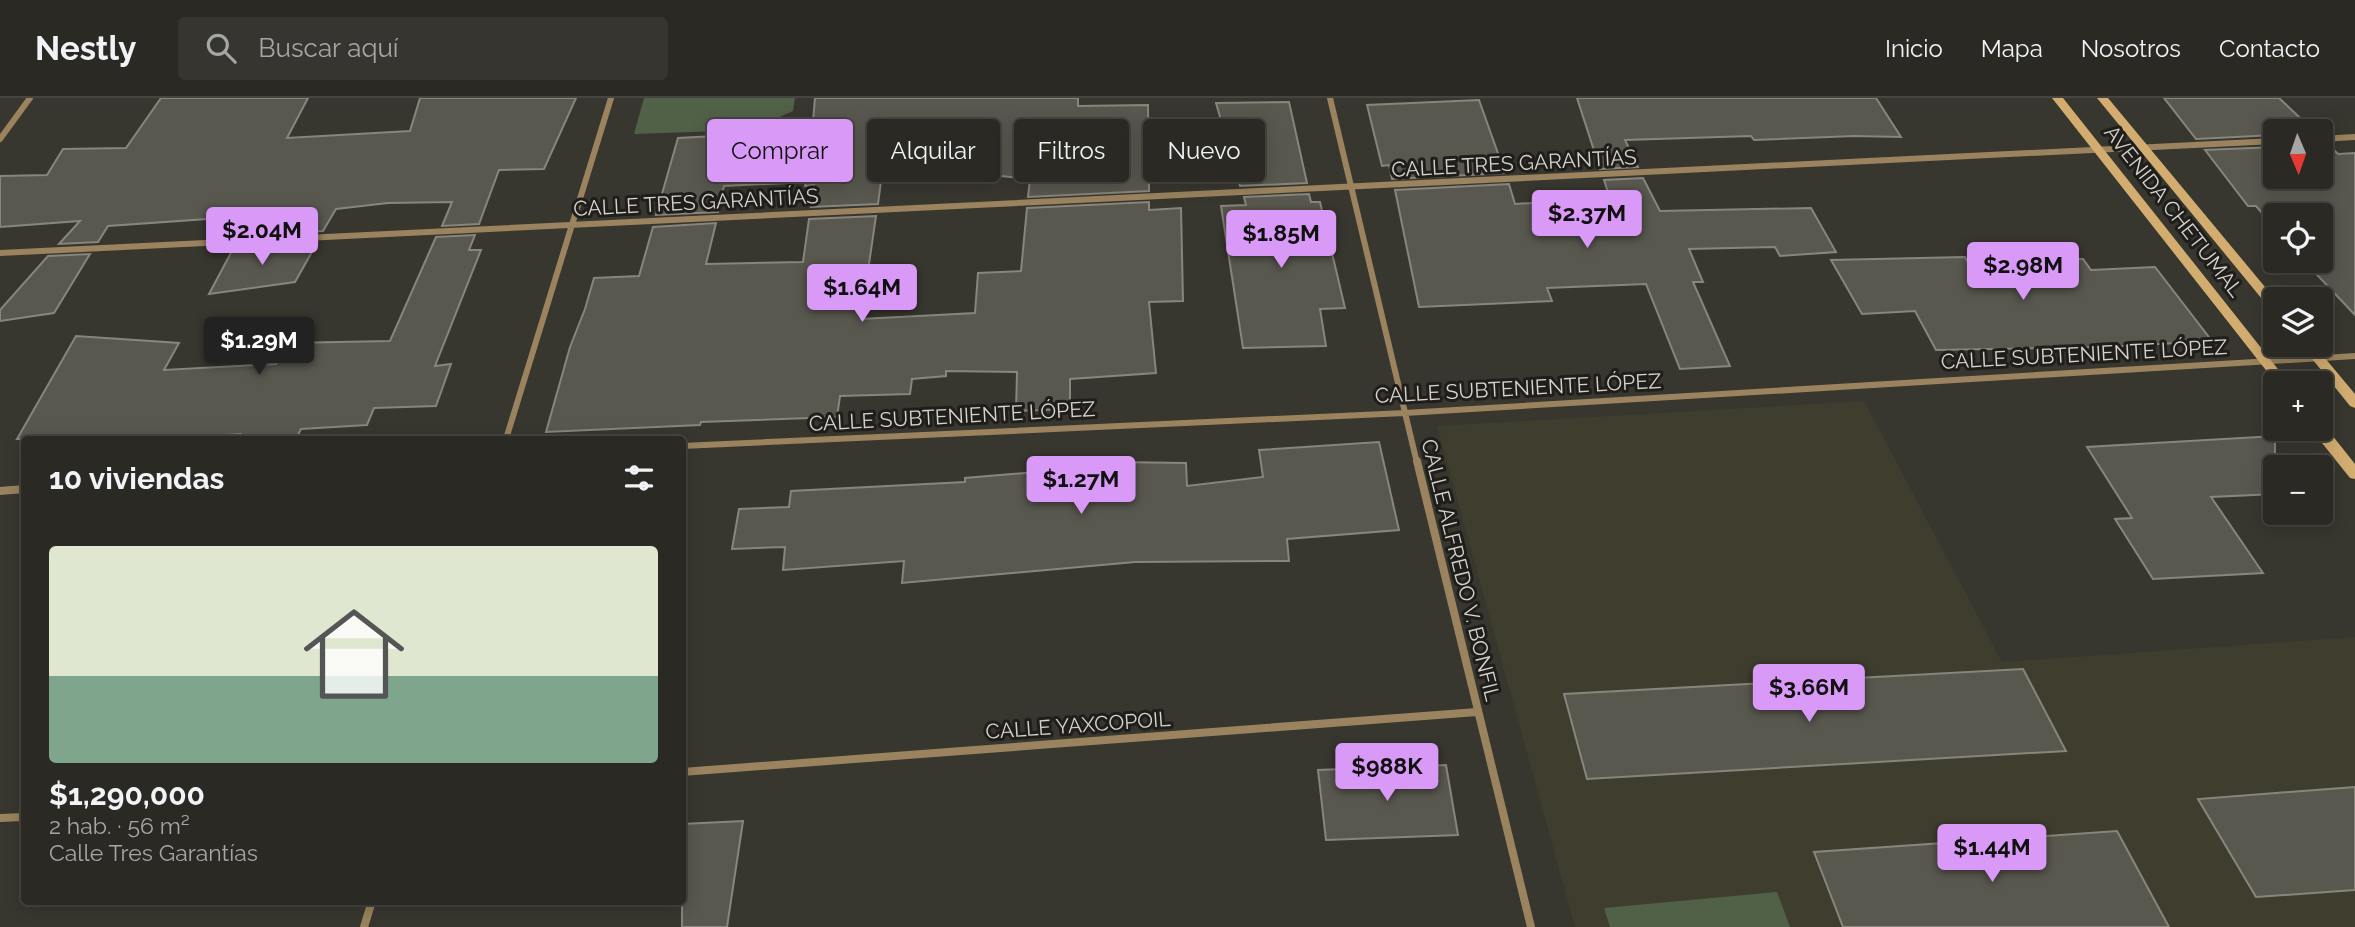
<!DOCTYPE html>
<html lang="es">
<head>
<meta charset="utf-8">
<style>
  :root { --surface:#2a2923; --page:#363530; --text:#f1f3f6; --muted:#a5a6a6; --line:#464541; --accent:#d99af7 }
  body { margin:0; font-family:Raleway,sans-serif; background:var(--page); color:var(--text); height:100vh; display:flex; flex-direction:column; font-size:26px; white-space:nowrap }
  * { box-sizing:border-box; margin:0 }
  p { font-size:23px; color:var(--muted) }
  .icon { flex:none; width:38px; height:38px; fill:none; stroke:currentColor; stroke-width:2; stroke-linecap:round; stroke-linejoin:round }
  .map { position:relative; flex:1; overflow:hidden }
  .sheet { position:absolute; left:21px; top:338px; width:665px; height:469px; display:flex; flex-direction:column; background:var(--surface); border-radius:7px; box-shadow:0 4px 18px #0003,0 0 0 2px var(--line) }
  .sheet>* { flex:none }
  .guide { position:absolute; left:707px; top:21px; width:665px; height:63px; display:flex; gap:14px }
  .needle { width:46px; rotate:178deg }
  .buttons { position:absolute; left:2263px; top:21px; display:grid; gap:14px }
  .buttons a { display:grid; place-items:center; width:70px; height:70px; border-radius:7px; background:var(--surface); box-shadow:0 4px 18px #0003,0 0 0 2px var(--line); font-size:35px }
  .price { position:absolute; translate:-50% -60px; padding:0 16px; border-radius:7px; background:var(--accent); color:#111; font-size:23px; line-height:46px; filter:drop-shadow(0 2px 4px #0008) }
  .price::after { content:''; position:absolute; left:50%; top:42px; width:21px; height:16px; margin-left:-10px; background:inherit; clip-path:polygon(0 0,100% 0,50% 100%) }
  .price.current { background:#222; color:#fff }
  ul { padding:0; list-style:none }
  li { display:grid; align-content:center; gap:14px; height:371px; padding:0 28px }
  li span { display:grid; place-items:center; height:217px; border-radius:7px; color:#555 }
  li>.icon { margin-inline-start:auto }
  span .icon { width:126px; height:126px; fill:#fffc; stroke-width:1 }
  li b { font-size:30px }
  h2 { display:flex; justify-content:space-between; align-items:center; height:84px; padding:0 28px; font-size:30px }
  .chip { padding:0 24px; border-radius:7px; background:var(--surface); box-shadow:0 4px 18px #0003,0 0 0 2px var(--line); font-size:24px; line-height:63px }
  .chip.current { background:var(--accent); color:#111 }
  header { display:flex; align-items:center; gap:42px; box-sizing:border-box; height:98px; padding:0 35px; background:var(--surface); border-bottom:2px solid var(--line) }
  header strong { font-size:33px }
  nav { display:flex; gap:38px; margin-inline-start:auto; font-size:24px }
  .search { width:490px; height:63px; background:var(--page); display:flex; align-items:center; gap:18px; box-sizing:border-box; padding:0 24px; border-radius:7px; color:var(--muted); font-size:26px }
  .map>svg:first-child { display:block }
  .built { fill:#3f3d2e }
  .green { fill:#516148 }
  .building { fill:#59584f; stroke:#87857c; stroke-width:2 }
  .lines { fill:none; stroke-linecap:round; stroke-linejoin:round }
  .minor-far1 { stroke:#9a835e; stroke-width:6 }
  .minor { stroke:#9a835e; stroke-width:8 }
  .secondary { fill:#d3ad70; fill-rule:evenodd }
  .labels { text-anchor:middle; dominant-baseline:central; stroke-width:6; stroke-linejoin:round; paint-order:stroke }
  .street-label { font-size:21px; fill:#d3d2cd; stroke:#1f1e1a }
</style>
</head>
<body>
<header>
<strong>Nestly</strong>
<div class="search"><svg class="icon" aria-label="search" viewBox="0 0 24 24"><circle cx="10" cy="10" r="6"/><path d="M15 15l6 6"/></svg>Buscar aquí</div>
<nav><a>Inicio</a><a>Mapa</a><a>Nosotros</a><a>Contacto</a></nav>
</header>
<div class="map">
<svg width="2355" height="829" viewBox="0 0 2355 829">
  <rect width="100%" height="100%" fill="#38372f"/>
  <path class="built" d="M1864 303 2002 564 2355 539V829H1575L1437 328Z"/>
  <path class="green" d="M644 0H795L793 13 750 32 634 36Z
    M1777 794 1790 829H1610L1604 810Z"/>
  <path class="building" d="M161 0H308L287 40 410 33 420 0H576L544 71 499 72 479 126 442 128 452 104 388 105 336 111 323 133 240 137 251 118 108 128 98 144 59 146 80 123 0 129V78L47 77 63 51 126 50Z
    M815 0H1078V8L1148 7 1149 93 1028 99 1030 81 923 70 924 80 881 83 878 106 811 109 814 87 805 88 806 84 724 88 718 114 656 117 678 40 754 36 756 24 813 23Z
    M1577 0H1876L1901 39 1854 38 1754 42 1751 38 1625 42 1638 69 1600 71Z
    M2164 0H2279L2314 33H2275V37L2196 41Z
    M1479 2 1505 75 1392 81 1389 67 1382 68 1367 7Z
    M1289 4 1307 85 1240 88 1216 5Z
    M2328 46 2338 56 2355 55V217L2304 163H2320V117H2275V130L2256 108H2248L2205 52 2275 49V79H2320V47Z
    M1643 80 1660 113 1811 110 1836 154 1780 158 1775 149 1689 151 1703 184H1693L1730 268 1680 271 1646 186 1547 190 1552 203 1419 209 1395 92 1509 86 1515 106 1610 100 1604 82Z
    M1309 96 1311 104H1320L1345 210 1320 211 1326 248 1243 250 1221 108 1246 107 1244 99Z
    M1149 104V112L1181 110 1183 203 1149 204 1156 275 1070 281V311L1016 313 1017 274 946 273V278L912 281 910 296 840 298 837 319 701 324 700 327 546 334 570 249 585 211 594 180 639 178 653 129 716 125 706 166 803 164 809 121 876 118 861 221 975 215 978 175 1021 173 1027 110Z
    M475 137 469 152H481L435 268 451 266 436 308 374 310 367 327 301 331 296 341H237L240 336 165 341H17L76 238 179 245 164 272 276 266 287 245 390 243 436 139Z
    M317 145 295 184 209 196 234 149Z
    M90 156 54 215 0 223V212L48 158Z
    M1965 159 1967 163 2083 161 2091 172 2155 169 2212 243 2106 249 1936 252 1915 213 1862 216 1831 162Z
    M2275 338V396L2211 399 2263 475 2153 481 2115 421 2132 420 2087 349Z
    M1379 344 1399 432 1287 441 1289 463 1135 464 902 485 904 463 783 472 785 449 732 451 739 411 789 409 791 393 965 384V380L1047 373 1046 363 1186 365 1187 388 1263 379 1259 352Z
    M2023 571 2066 653 1587 681 1564 596Z
    M1446 667 1458 737 1326 742 1318 672Z
    M2355 689V792L2256 799 2198 701Z
    M743 723 727 829H682V726Z
    M2117 733 2169 829H1843L1814 754Z"/>
  <g class="lines">
    <path class="minor-far1" d="M1330 0 1417 365
      M0 41 30 0
      M2320 41 2355 39
      M0 155 2275 43
      M506 341 611 0
      M682 348 1405 315 2355 258"/>
    <path class="minor" d="M1417 363 1531 829
      M0 393 24 391
      M682 674 1477 614
      M0 720 24 719
      M364 829 372 803"/>
    <path class="secondary" d="M2052 0H2063L2289 285H2276Z
      M2097 0H2108L2275 201V213L2271 212Z
      M2301 247H2314L2355 296V310L2350 308Z
      M2320 326 2324 327 2355 366V381L2350 380 2314 335 2312 331H2320Z"/>
  </g>
  <g class="labels">
    <g class="street-label">
      <text transform="translate(1514 65) rotate(-3)">CALLE TRES GARANTÍAS</text>
      <text transform="translate(696 104) rotate(-3)">CALLE TRES GARANTÍAS</text>
      <text transform="translate(2174 113) rotate(52)">AVENIDA CHETUMAL</text>
      <text transform="translate(2084 256) rotate(-3)">CALLE SUBTENIENTE LÓPEZ</text>
      <text transform="translate(1518 290) rotate(-3)">CALLE SUBTENIENTE LÓPEZ</text>
      <text transform="translate(952 318) rotate(-3)">CALLE SUBTENIENTE LÓPEZ</text>
      <text transform="translate(1461 472) rotate(76)">CALLE ALFREDO V. BONFIL</text>
      <text transform="translate(1078 627) rotate(-4)">CALLE YAXCOPOIL</text>
    </g>
  </g>
</svg>
<div class="buttons">
<a><svg class="needle" viewBox="-14 -14 28 28"><path d="M0-13l5 13h-10z" fill="#e53935"/><path d="M0 13l5-13h-10z" fill="#a5a6a6"/></svg></a>
<a><svg class="icon" aria-label="locate" viewBox="0 0 24 24"><circle cx="12" cy="12" r="6"/><path d="M12 2v4M12 18v4M2 12h4M18 12h4"/></svg></a>
<a><svg class="icon" aria-label="layers" viewBox="0 0 24 24"><path d="M12 4l9 5-9 5-9-5zM3 14l9 5 9-5"/></svg></a>
<a>+</a>
<a>−</a>
</div>
<b class="price" style="left:1587px;top:152px">$2.37M</b>
<b class="price" style="left:262px;top:169px">$2.04M</b>
<b class="price" style="left:1281px;top:172px">$1.85M</b>
<b class="price" style="left:2023px;top:204px">$2.98M</b>
<b class="price" style="left:862px;top:226px">$1.64M</b>
<b class="price current" style="left:259px;top:279px">$1.29M</b>
<b class="price" style="left:1081px;top:418px">$1.27M</b>
<b class="price" style="left:1809px;top:626px">$3.66M</b>
<b class="price" style="left:1387px;top:705px">$988K</b>
<b class="price" style="left:1992px;top:786px">$1.44M</b>
<div class="guide">
<a class="chip current">Comprar</a>
<a class="chip">Alquilar</a>
<a class="chip">Filtros</a>
<a class="chip">Nuevo</a>
</div>
<section class="sheet">
<h2>10 viviendas<svg class="icon" aria-label="filters" viewBox="0 0 24 24"><path d="M4 7h16M4 17h16"/><circle cx="9" cy="7" r="2"/><circle cx="15" cy="17" r="2"/></svg></h2>
<ul>
<li><span style="background:linear-gradient(#dfe7d0 60%,#7fa58c 0)"><svg class="icon" aria-label="home" viewBox="0 0 24 24"><path d="M3 11l9-7 9 7M6 9v11h12V9"/></svg></span><div><b>$1,290,000</b><p>2 hab. · 56 m²</p><p>Calle Tres Garantías</p></div></li>
</ul>
</section>
</div>
</body>
</html>
